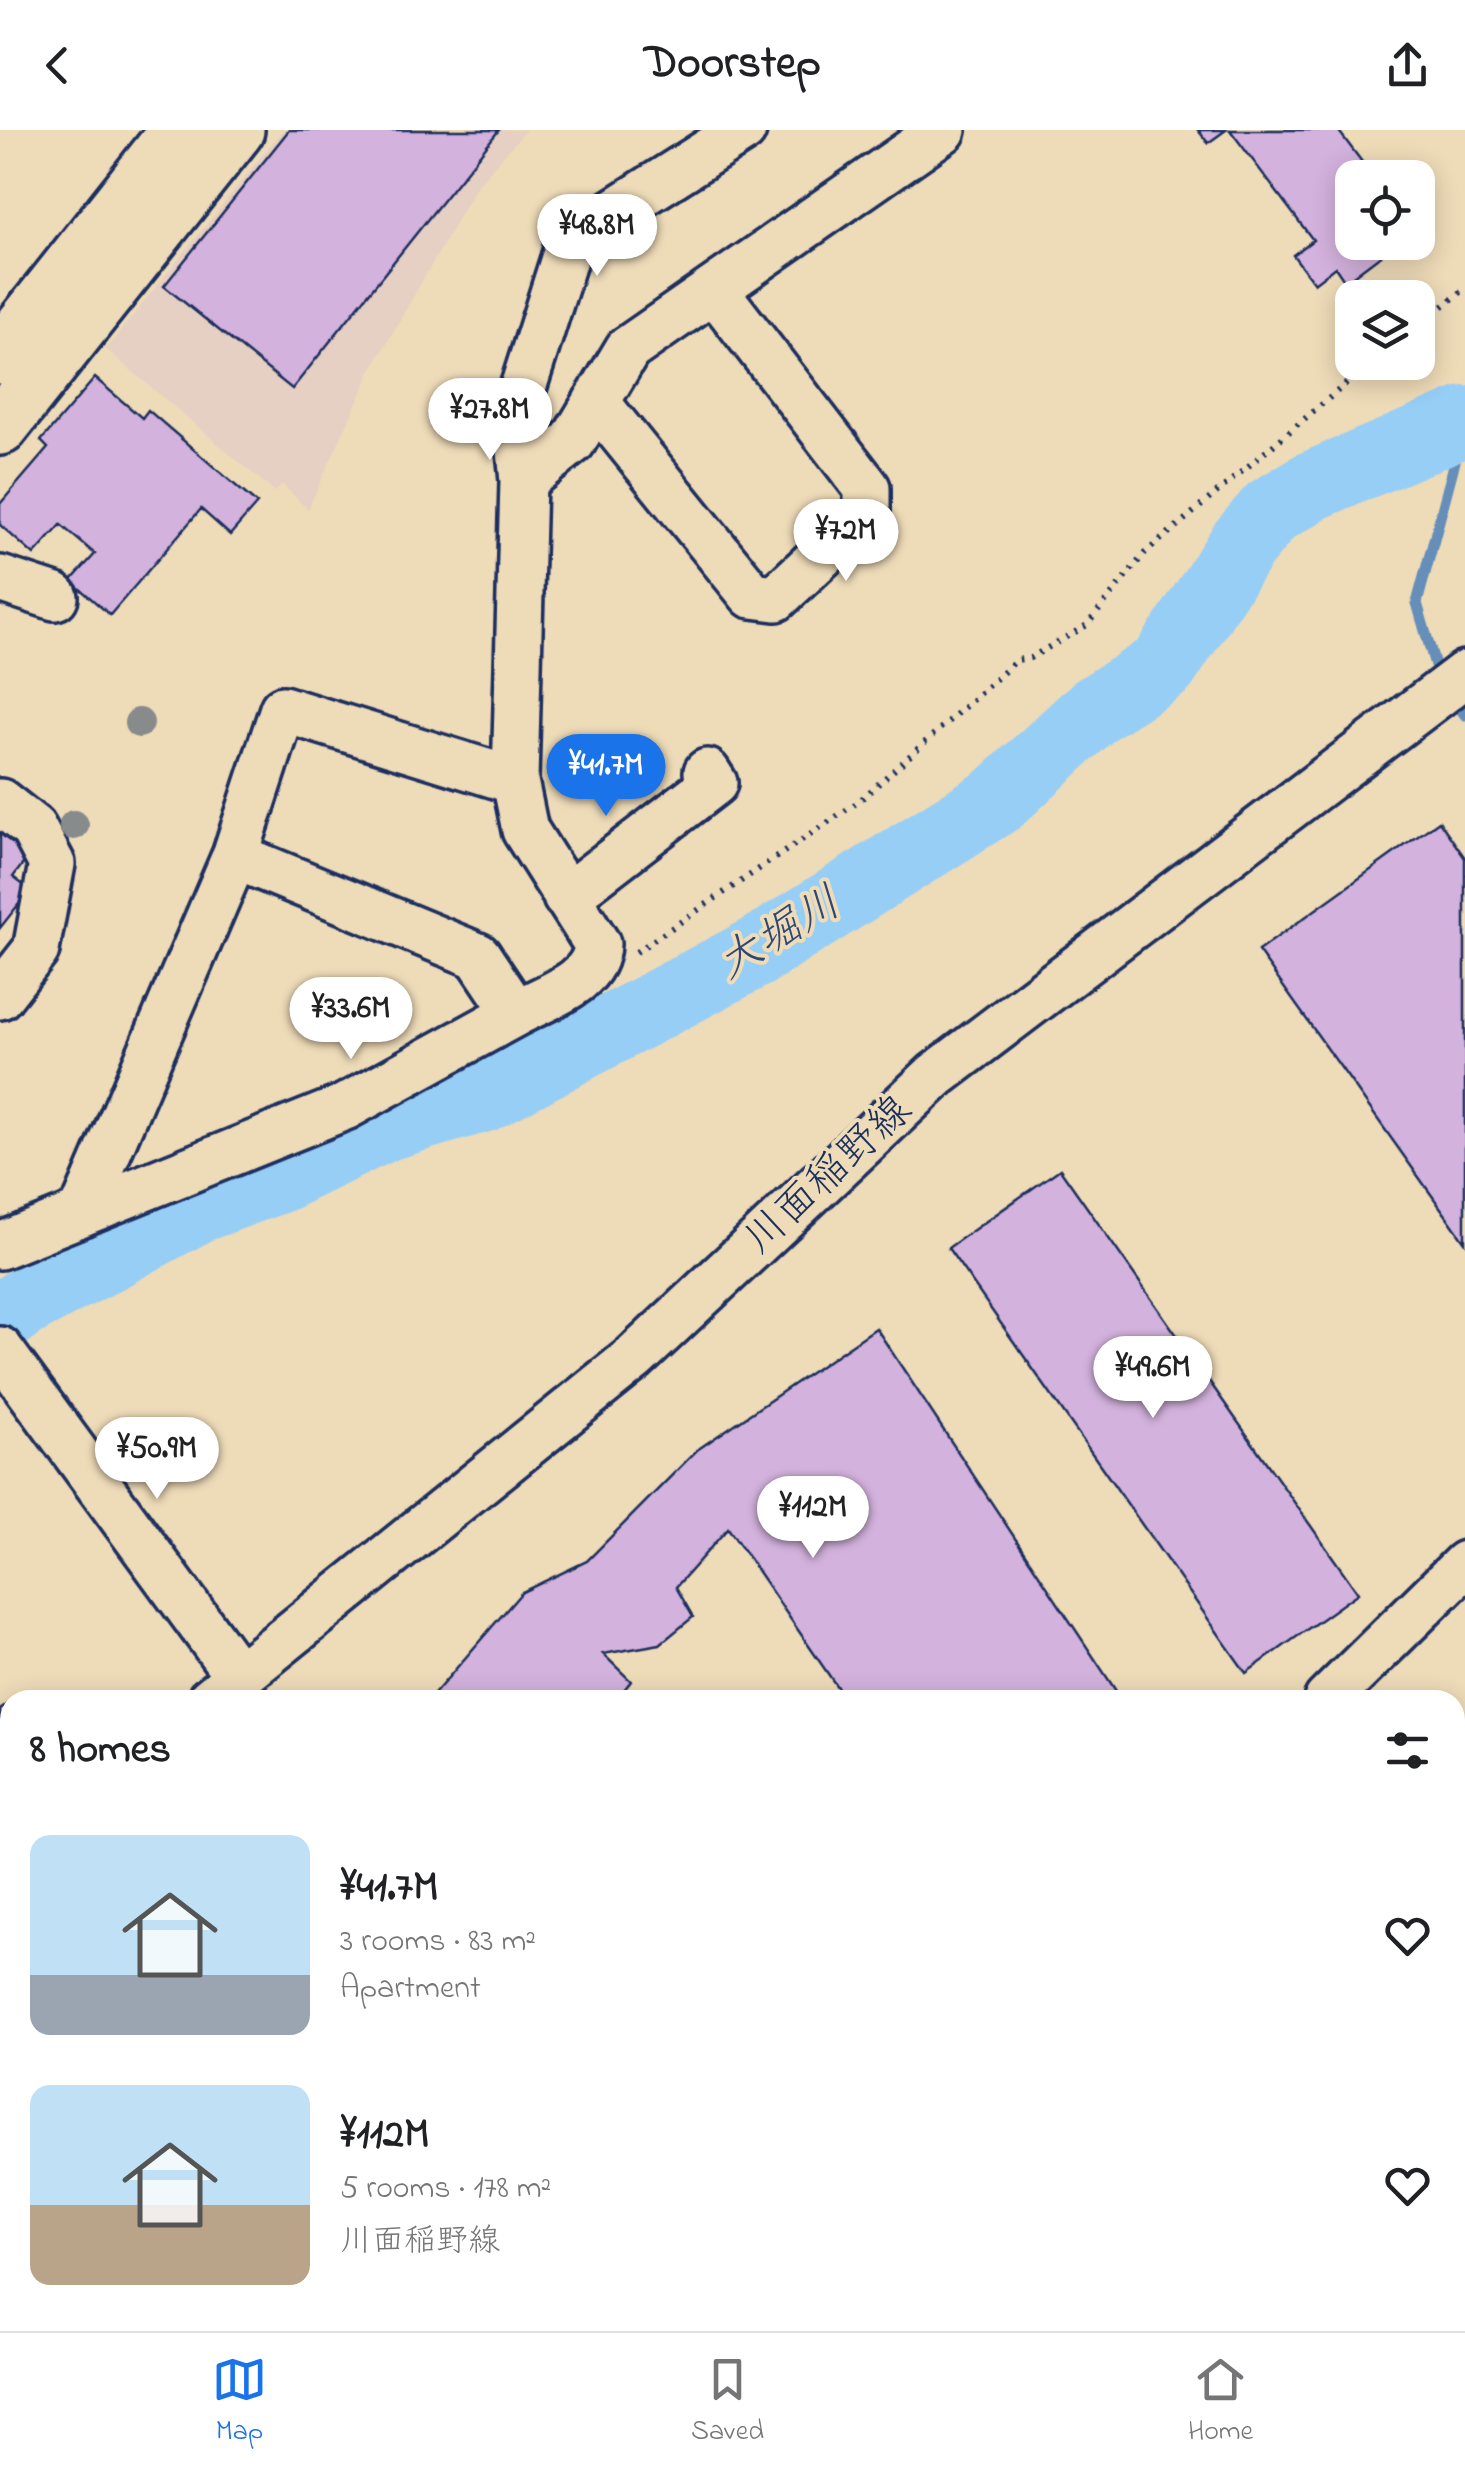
<!DOCTYPE html>
<html lang="en">
<head>
<meta charset="utf-8">
<style>
  :root { --surface:#fff; --page:#f6f6f6; --text:#202124; --muted:#757577; --line:#e0e0e0; --accent:#1a73e8 }
  body { margin:0; font-family:"Indie Flower","Klee One",sans-serif; background:var(--page); color:var(--text); height:100vh; display:flex; flex-direction:column; font-size:38px; white-space:nowrap }
  * { box-sizing:border-box; margin:0 }
  p { font-size:32px; color:var(--muted) }
  .icon { flex:none; width:55px; height:55px; fill:none; stroke:currentColor; stroke-width:2; stroke-linecap:round; stroke-linejoin:round }
  .map { position:relative; flex:1; overflow:hidden }
  .sheet { position:absolute; left:0px; top:1560px; width:1465px; height:642px; display:flex; flex-direction:column; background:var(--surface); border-radius:30px 30px 0 0; box-shadow:0 5px 25px #0003 }
  .sheet>* { flex:none }
  .buttons { position:absolute; left:1335px; top:30px; display:grid; gap:20px }
  .buttons a { display:grid; place-items:center; width:100px; height:100px; border-radius:20px; background:var(--surface); box-shadow:0 5px 25px #0003; font-size:50px }
  .price { position:absolute; translate:-50% -85px; padding:0 22px; border-radius:35px; background:#fff; color:#222; font-size:32px; line-height:65px; filter:drop-shadow(0 2px 5px #0008) }
  .price::after { content:''; position:absolute; left:50%; top:60px; width:30px; height:22px; margin-left:-15px; background:inherit; clip-path:polygon(0 0,100% 0,50% 100%) }
  .price.selected { background:var(--accent); color:#fff }
  ul { padding:0; list-style:none }
  li { display:flex; align-items:center; gap:30px; height:250px; padding:0 30px }
  li span { display:grid; place-items:center; flex:none; width:280px; height:200px; border-radius:20px; color:#555 }
  li>.icon { margin-inline-start:auto }
  span .icon { width:120px; height:120px; fill:#fffc; stroke-width:1 }
  li b { font-size:42px }
  h2 { display:flex; justify-content:space-between; align-items:center; height:120px; padding:0 30px; font-size:42px }
  header { display:flex; justify-content:space-between; align-items:center; height:130px; padding:0 30px; background:var(--surface); font-size:45px; font-weight:700 }
  .tabs { display:flex; justify-content:space-around; align-items:center; height:140px; border-top:2px solid var(--line); background:var(--surface); font-size:28px; color:var(--muted) }
  .tabs a { display:grid; justify-items:center; gap:5px }
  .tabs .selected { color:var(--accent) }
  .map>svg:first-child { display:block }
  .built { fill:#e6cfc3 }
  .water { fill:#97cef6; stroke:#658eb9; stroke-width:2.5 }
  .lines { fill:none; stroke-linecap:round; stroke-linejoin:round }
  .stream { stroke:#658eb9; stroke-width:11 }
  .river { stroke:#97cef6; stroke-width:70 }
  .building { fill:#d3b2dd; stroke:#1b2f5e; stroke-width:2.5 }
  .minor-casing { stroke:#1b2f5e; stroke-width:52 }
  .major-casing { stroke:#1b2f5e; stroke-width:62 }
  .path { stroke:#1b2f5e; stroke-width:6; stroke-dasharray:2.5 8; stroke-linecap:butt }
  .minor { stroke:#eedbb8; stroke-width:45 }
  .major { stroke:#eedbb8; stroke-width:55 }
  .tree { fill:#878b8b }
  .labels { text-anchor:middle; dominant-baseline:central; stroke-width:8; stroke-linejoin:round; paint-order:stroke }
  .street-label { font-size:42px; fill:#1b2f5e; stroke:#eedbb8 }
  .water-label { font-size:45px; font-style:italic; fill:#2e4775; stroke:#eedbb8 }
</style>
</head>
<body>
<header><svg class="icon" aria-label="back" viewBox="0 0 24 24"><path d="M15 5l-7 7 7 7"/></svg>Doorstep<svg class="icon" aria-label="share" viewBox="0 0 24 24"><path d="M12 15V3M7 8l5-5 5 5M5 13v7h14v-7"/></svg></header>
<div class="map">
<svg width="1465" height="2201" viewBox="0 0 1465 2201">
  <rect width="100%" height="100%" fill="#eedbb8"/>
  <filter id="ink" filterUnits="userSpaceOnUse"><feTurbulence type="fractalNoise" baseFrequency=".01" numOctaves="2"/><feDisplacementMap in="SourceGraphic" scale="20" xChannelSelector="R" yChannelSelector="G"/><feConvolveMatrix kernelMatrix="1 2 1 2 8 2 1 2 1" color-interpolation-filters="sRGB"/></filter>
  <g filter="url(#ink)">
    <path class="built" d="M283 0H526L477 55 374 235 308 379 282 354 275 362 106 219Z"/>
    <path class="water" d="M1465 1680V2201H1009L1016 2192H1455V1689Z"/>
    <g class="lines">
      <path class="stream" d="M1439 549 1417 473 1465 294
        M1450 564 1465 585
        M1455 1607 1465 1597"/>
      <path class="river" d="M0 1190 23 1173 198 1078 279 1048 386 996 482 968 757 822 998 670 1096 579 1164 536 1243 414 1271 381 1312 356 1465 291"/>
    </g>
    <path class="building" d="M289 0H499L292 259 164 156Z
      M1198 0H1226L1208 13Z
      M1230 0H1338L1374 48H1352V112H1398L1345 152 1335 137 1314 153 1293 125 1313 110Z
      M95 248 142 288 148 280 257 374 230 405 201 379 110 485 71 451 95 424 61 395 34 425 0 395V374L48 318 41 311Z
      M1439 691 1465 728V1112L1258 821Z
      M0 697 32 722 13 747 30 760 0 798Z
      M1060 1039 1358 1463 1246 1543 948 1118Z
      M876 1198 1122 1570H846L728 1398 676 1457 693 1487 660 1514 603 1524 631 1551 616 1570H429L522 1462 587 1431 697 1320Z
      M10 1573V1629L0 1637V1580Z
      M0 1876 10 1885V2021L0 2032Z
      M196 2192H356L365 2201H188Z"/>
    <g class="lines">
      <defs>
        <path id="minor" d="M596 272 752 465 776 468 867 383V358L714 159
          M523 351 516 280 570 110 743 0
          M0 449 55 467
          M0 672 33 698 52 734 36 820 0 866
          M566 767 714 653 707 642
          M516 883C547 866 596 853 597 814L525 700 515 651 523 351 573 311 628 219 943 0
          M82 1083 235 726 283 579 515 651
          M0 1116 345 977 516 883 478 826 235 726
          M0 1220 239 1547
          M210 1570 634 1228 936 945 1465 544
          M1327 1570 1465 1434
          M0 1738 10 1730
          M0 1793 10 1803
          M424 2192 433 2201
          M701 2201 709 2192"/>
        <path id="major" d="M0 226 179 0
          M0 297 236 0"/>
      </defs>
      <use href="#minor" class="minor-casing"/>
      <use href="#major" class="major-casing"/>
      <path class="path" d="M1418 196 1465 159
        M636 822 858 672 1017 530 1030 528 1087 495 1145 423 1372 232"/>
      <use href="#minor" class="minor"/>
      <use href="#major" class="major"/>
    </g>
    <g class="tree">
      <circle cx="139" cy="593" r="15"/>
      <circle cx="74" cy="695" r="15"/>
    </g>
  </g>
  <g class="labels">
    <g class="street-label">
      <text transform="translate(829 1046) rotate(-43)">川面稲野線</text>
    </g>
    <g class="water-label">
      <text transform="translate(780 805) rotate(-31)">大堀川</text>
    </g>
  </g>
</svg>
<div class="buttons">
<a><svg class="icon" aria-label="locate" viewBox="0 0 24 24"><circle cx="12" cy="12" r="6"/><path d="M12 2v4M12 18v4M2 12h4M18 12h4"/></svg></a>
<a><svg class="icon" aria-label="layers" viewBox="0 0 24 24"><path d="M12 4l9 5-9 5-9-5zM3 14l9 5 9-5"/></svg></a>
</div>
<b class="price" style="left:597px;top:149px">¥48.8M</b>
<b class="price" style="left:490px;top:333px">¥27.8M</b>
<b class="price" style="left:846px;top:454px">¥72M</b>
<b class="price selected" style="left:606px;top:689px">¥41.7M</b>
<b class="price" style="left:351px;top:932px">¥33.6M</b>
<b class="price" style="left:1153px;top:1291px">¥49.6M</b>
<b class="price" style="left:157px;top:1372px">¥50.9M</b>
<b class="price" style="left:813px;top:1431px">¥112M</b>
<section class="sheet">
<h2>8 homes<svg class="icon" aria-label="filters" viewBox="0 0 24 24"><path d="M4 7h16M4 17h16"/><circle cx="9" cy="7" r="2"/><circle cx="15" cy="17" r="2"/></svg></h2>
<ul>
<li><span style="background:linear-gradient(#bfe0f5 70%,#9aa5b1 0)"><svg class="icon" aria-label="home" viewBox="0 0 24 24"><path d="M3 11l9-7 9 7M6 9v11h12V9"/></svg></span><div><b>¥41.7M</b><p>3 rooms · 83 m²</p><p>Apartment</p></div><svg class="icon" aria-label="heart" viewBox="0 0 24 24"><path d="M12 20l-8-8c-3-5 5-10 8-4 3-6 11-1 8 4z"/></svg></li>
<li><span style="background:linear-gradient(#bfe0f5 60%,#b9a48a 0)"><svg class="icon" aria-label="home" viewBox="0 0 24 24"><path d="M3 11l9-7 9 7M6 9v11h12V9"/></svg></span><div><b>¥112M</b><p>5 rooms · 178 m²</p><p>川面稲野線</p></div><svg class="icon" aria-label="heart" viewBox="0 0 24 24"><path d="M12 20l-8-8c-3-5 5-10 8-4 3-6 11-1 8 4z"/></svg></li>
</ul>
</section>
</div>
<nav class="tabs">
<a class="selected"><svg class="icon" aria-label="map" viewBox="0 0 24 24"><path d="M3 6l6-2 6 2 6-2v14l-6 2-6-2-6 2zM9 4v14M15 6v14"/></svg>Map</a>
<a><svg class="icon" aria-label="saved" viewBox="0 0 24 24"><path d="M7 4h10v16l-5-4-5 4z"/></svg>Saved</a>
<a><svg class="icon" aria-label="home" viewBox="0 0 24 24"><path d="M3 11l9-7 9 7M6 9v11h12V9"/></svg>Home</a>
</nav>
</body>
</html>
